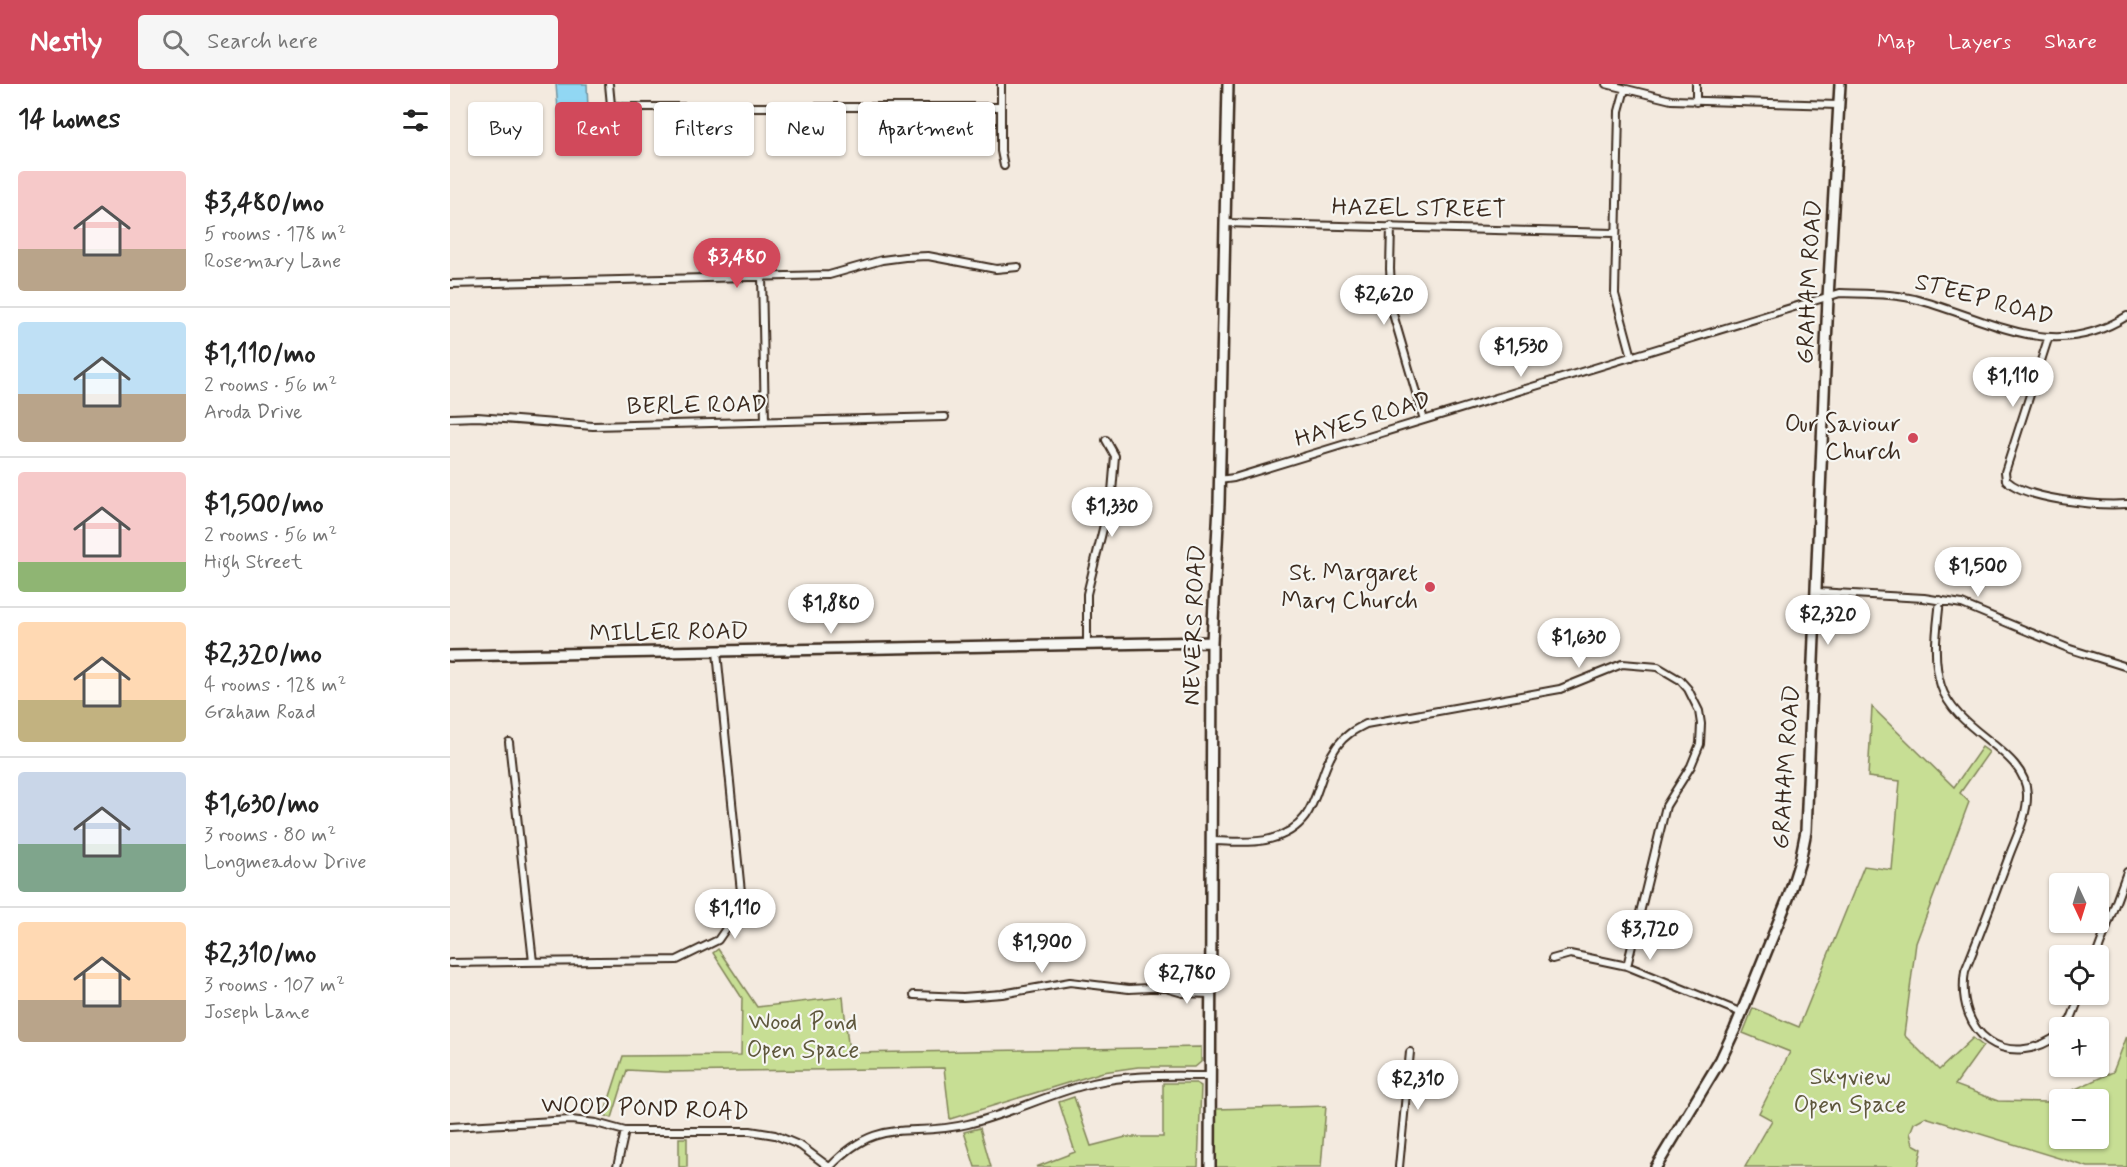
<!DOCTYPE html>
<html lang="en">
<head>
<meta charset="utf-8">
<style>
  :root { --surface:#fff; --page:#f6f6f6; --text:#222; --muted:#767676; --line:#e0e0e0; --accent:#d1495b }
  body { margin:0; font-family:Mynerve,sans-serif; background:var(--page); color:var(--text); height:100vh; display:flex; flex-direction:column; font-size:22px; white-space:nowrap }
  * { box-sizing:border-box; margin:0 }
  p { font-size:20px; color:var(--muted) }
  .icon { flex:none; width:33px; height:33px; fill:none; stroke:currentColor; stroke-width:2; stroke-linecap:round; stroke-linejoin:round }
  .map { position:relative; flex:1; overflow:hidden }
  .side { display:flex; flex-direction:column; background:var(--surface); width:450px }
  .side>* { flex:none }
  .hud { position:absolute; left:18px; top:18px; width:570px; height:54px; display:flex; gap:12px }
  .needle { width:39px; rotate:176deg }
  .fabs { position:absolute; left:1599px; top:789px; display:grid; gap:12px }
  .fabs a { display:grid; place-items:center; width:60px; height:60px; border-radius:6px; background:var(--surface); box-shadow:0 2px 4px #0004; font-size:30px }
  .price { position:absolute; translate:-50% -51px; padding:0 14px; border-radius:21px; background:#fff; color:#222; font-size:20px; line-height:39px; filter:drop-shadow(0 2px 3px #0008) }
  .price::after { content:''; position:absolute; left:50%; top:36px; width:18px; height:14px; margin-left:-9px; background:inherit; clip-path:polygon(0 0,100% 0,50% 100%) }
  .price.current { background:var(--accent); color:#fff }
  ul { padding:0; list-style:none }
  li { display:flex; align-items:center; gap:18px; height:150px; padding:0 18px }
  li+li { border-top:2px solid var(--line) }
  li span { display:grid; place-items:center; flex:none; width:168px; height:120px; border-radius:6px; color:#555 }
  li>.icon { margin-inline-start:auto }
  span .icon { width:72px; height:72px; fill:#fffc; stroke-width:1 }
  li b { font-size:26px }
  h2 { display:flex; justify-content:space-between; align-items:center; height:72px; padding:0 18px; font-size:26px }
  .pill { padding:0 21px; border-radius:6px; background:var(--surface); box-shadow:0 2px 4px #0004; font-size:21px; line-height:54px }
  .pill.current { background:var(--accent); color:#fff }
  header { display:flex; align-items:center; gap:36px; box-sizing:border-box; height:84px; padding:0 30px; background:var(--accent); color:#fff }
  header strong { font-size:28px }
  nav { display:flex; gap:33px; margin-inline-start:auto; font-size:21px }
  .search { width:420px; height:54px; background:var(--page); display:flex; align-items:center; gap:15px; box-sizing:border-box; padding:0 21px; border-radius:6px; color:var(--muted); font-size:22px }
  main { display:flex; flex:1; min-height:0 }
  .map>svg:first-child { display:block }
  .green { fill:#c7de94; stroke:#818459; stroke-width:1.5; fill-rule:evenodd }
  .water { fill:#91d7f3; stroke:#6f929e; stroke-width:1.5 }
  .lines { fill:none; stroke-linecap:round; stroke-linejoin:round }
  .street-casing { stroke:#3b2a1e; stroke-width:10 }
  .secondary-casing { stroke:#3b2a1e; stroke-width:14 }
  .street { stroke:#f6f6f2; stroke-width:6 }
  .secondary { stroke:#f6f6f2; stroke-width:9 }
  .poi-dot { fill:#d1495b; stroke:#f6f6f2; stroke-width:2 }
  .labels { text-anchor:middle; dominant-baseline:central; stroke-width:4.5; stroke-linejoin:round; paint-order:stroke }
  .street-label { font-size:24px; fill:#3b2a1e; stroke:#f6f6f2 }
  .poi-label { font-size:24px; fill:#3b2a1e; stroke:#f6f6f2; text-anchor:end }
  .park-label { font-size:24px; fill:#5e573c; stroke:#f6f6f2 }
</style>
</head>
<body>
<header>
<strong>Nestly</strong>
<div class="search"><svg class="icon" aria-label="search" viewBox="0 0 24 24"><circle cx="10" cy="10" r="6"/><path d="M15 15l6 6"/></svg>Search here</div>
<nav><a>Map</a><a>Layers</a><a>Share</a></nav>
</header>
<main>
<section class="side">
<h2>14 homes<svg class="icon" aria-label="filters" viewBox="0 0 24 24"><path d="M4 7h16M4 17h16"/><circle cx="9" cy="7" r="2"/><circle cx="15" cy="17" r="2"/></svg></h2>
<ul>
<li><span style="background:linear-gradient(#f6c9c9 65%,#b9a48a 0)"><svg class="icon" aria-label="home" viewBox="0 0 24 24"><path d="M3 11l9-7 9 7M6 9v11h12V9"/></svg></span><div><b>$3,480/mo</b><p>5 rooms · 178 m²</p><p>Rosemary Lane</p></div></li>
<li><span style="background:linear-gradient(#bfe0f5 60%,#b9a48a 0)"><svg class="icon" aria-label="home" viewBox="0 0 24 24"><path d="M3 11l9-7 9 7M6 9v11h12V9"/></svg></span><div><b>$1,110/mo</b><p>2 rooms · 56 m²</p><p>Aroda Drive</p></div></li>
<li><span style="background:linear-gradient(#f6c9c9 75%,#8fb573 0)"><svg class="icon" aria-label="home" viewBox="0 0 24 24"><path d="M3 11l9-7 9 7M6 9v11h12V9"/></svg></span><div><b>$1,500/mo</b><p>2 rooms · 56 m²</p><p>High Street</p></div></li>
<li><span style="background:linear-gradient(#ffd9b3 65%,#c2b280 0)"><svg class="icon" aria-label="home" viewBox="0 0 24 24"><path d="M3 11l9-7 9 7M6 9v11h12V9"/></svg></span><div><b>$2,320/mo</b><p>4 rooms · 128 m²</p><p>Graham Road</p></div></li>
<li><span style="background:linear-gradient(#c9d6e8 60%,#7fa58c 0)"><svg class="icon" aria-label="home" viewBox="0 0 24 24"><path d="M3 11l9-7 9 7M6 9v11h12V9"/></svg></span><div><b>$1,630/mo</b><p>3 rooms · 80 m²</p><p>Longmeadow Drive</p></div></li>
<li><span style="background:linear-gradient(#ffd9b3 65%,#b9a48a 0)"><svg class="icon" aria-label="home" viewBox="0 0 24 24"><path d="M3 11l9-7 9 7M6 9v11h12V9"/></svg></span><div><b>$2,310/mo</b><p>3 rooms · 107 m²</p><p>Joseph Lane</p></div></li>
</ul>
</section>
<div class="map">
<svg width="1677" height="1083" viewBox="0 0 1677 1083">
  <rect width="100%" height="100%" fill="#f3eadf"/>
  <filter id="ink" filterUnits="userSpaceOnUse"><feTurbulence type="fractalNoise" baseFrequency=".0167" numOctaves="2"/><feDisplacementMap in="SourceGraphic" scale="12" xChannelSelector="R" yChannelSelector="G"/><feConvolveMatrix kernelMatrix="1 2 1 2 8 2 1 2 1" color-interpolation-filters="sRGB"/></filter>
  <g filter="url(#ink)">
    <path class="green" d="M1422 623 1504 703 1532 663 1539 668 1510 709 1519 718 1466 859 1454 951 1489 986 1523 954 1533 962 1505 1001 1548 1017 1597 1018 1663 988 1677 952V1083H1638L1475 1033 1464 1039 1460 1049 1463 1060 1472 1065 1468 1083H1295L1322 1036 1309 1029 1340 968 1293 949 1303 924 1349 943 1414 782 1442 786 1450 697 1418 693ZM1610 1016H1648V1054H1610Z
      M268 865 307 923 393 913 399 969 751 963V978L745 983H688L653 988 500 1035 494 984 214 988 177 986 162 1034 154 1031 173 972 291 971 292 914 263 869Z
      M713 999H746L751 1002 748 1083H586L625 1068 609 1018 624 1013 641 1062 676 1053H713Z
      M876 1022 871 1083H765L766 1025Z
      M530 1044 541 1083H525L514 1048Z
      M229 1054H237V1083H229Z"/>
    <path class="water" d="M106 0H137L138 25 132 40 126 43H112L109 39Z"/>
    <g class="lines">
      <defs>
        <path id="street" d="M159 0 161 21 173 23H551
          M551 0V67L554 82
          M1156 0 1221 16 1388 21
          M1246 0V18
          M1175 5 1169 27 1165 210 1182 273
          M774 139 1164 149
          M941 142 940 185 943 230 974 336
          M312 192 315 338
          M0 200 379 191 432 176 455 173 478 172 546 185 568 183
          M1598 255 1555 388 1556 396C1577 416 1648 422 1677 420
          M0 334 27 333 143 342 495 333
          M769 396 784 394 1390 209C1418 210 1446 209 1472 217 1546 238 1604 278 1677 232
          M1367 508 1474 514 1512 520 1620 565 1677 583
          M1490 516C1487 545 1482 573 1491 602 1506 649 1576 666 1577 710 1578 732 1565 755 1558 775 1544 813 1530 850 1515 887 1505 950 1557 989 1610 950
          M637 560V510L662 408 665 372 656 356
          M59 658 83 878
          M760 757C780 757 801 760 820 755 873 741 862 697 887 662 895 651 904 646 916 640L1110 605 1172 580 1208 583 1230 596 1238 605 1249 627 1251 640 1250 660 1241 682 1216 722 1177 882
          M1646 872 1677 788
          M1102 875 1120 870 1177 882 1292 929
          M0 879 227 876 268 856 284 833 291 808 267 568
          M719 905 733 909 760 910
          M464 911 513 913 552 910 620 898 679 905 760 901
          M1614 944 1621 935 1631 910
          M0 1043 121 1036 146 1039 175 1047H300L325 1051 351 1062 379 1083
          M167 1083 175 1047
          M380 1083C430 1030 458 1055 518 1040 560 1030 600 1009 643 999 681 990 722 992 761 992
          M949 1083 960 968"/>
        <path id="secondary" d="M0 572 762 558
          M760 1083 762 558 769 420 778 0
          M1206 1083 1271 975 1285 945 1339 812 1350 777 1356 747 1378 214 1390 0"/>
      </defs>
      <use href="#street" class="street-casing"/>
      <use href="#secondary" class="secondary-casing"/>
      <use href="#street" class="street"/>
      <use href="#secondary" class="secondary"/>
    </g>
  </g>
  <g class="poi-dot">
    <circle cx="1463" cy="354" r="6"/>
    <circle cx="980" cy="503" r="6"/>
  </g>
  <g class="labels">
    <g class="street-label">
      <text transform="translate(969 125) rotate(1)">HAZEL STREET</text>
      <text transform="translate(1360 198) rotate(-87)">GRAHAM ROAD</text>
      <text transform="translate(1534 216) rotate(15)">STEEP ROAD</text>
      <text transform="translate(247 322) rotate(-1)">BERLE ROAD</text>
      <text transform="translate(913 336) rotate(-17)">HAYES ROAD</text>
      <text transform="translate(745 541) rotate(-88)">NEVERS ROAD</text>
      <text transform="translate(219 549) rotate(-1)">MILLER ROAD</text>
      <text transform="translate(1337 683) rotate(-86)">GRAHAM ROAD</text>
      <text transform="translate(195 1025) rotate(2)">WOOD POND ROAD</text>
    </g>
    <g class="poi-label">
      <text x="1451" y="340">Our Saviour<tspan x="1451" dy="28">Church</tspan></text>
      <text x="968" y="489">St. Margaret<tspan x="968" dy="28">Mary Church</tspan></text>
    </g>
    <g class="park-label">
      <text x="353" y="938">Wood Pond<tspan x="353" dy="28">Open Space</tspan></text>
      <text x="1400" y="993">Skyview<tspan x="1400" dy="28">Open Space</tspan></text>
    </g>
  </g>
</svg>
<div class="fabs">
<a><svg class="needle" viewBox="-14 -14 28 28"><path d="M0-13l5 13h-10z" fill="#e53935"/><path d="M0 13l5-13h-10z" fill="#767676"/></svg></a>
<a><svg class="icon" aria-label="locate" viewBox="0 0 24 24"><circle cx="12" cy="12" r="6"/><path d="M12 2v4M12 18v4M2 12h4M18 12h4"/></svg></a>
<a>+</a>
<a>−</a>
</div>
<b class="price current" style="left:287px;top:205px">$3,480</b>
<b class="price" style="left:934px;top:242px">$2,620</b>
<b class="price" style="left:1071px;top:294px">$1,530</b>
<b class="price" style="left:1563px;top:324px">$1,110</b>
<b class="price" style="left:662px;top:454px">$1,330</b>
<b class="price" style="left:1528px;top:514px">$1,500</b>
<b class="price" style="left:381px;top:551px">$1,880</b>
<b class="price" style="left:1378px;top:562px">$2,320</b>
<b class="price" style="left:1129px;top:585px">$1,630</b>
<b class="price" style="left:285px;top:856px">$1,110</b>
<b class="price" style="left:1200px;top:877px">$3,720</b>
<b class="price" style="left:592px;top:890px">$1,900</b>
<b class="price" style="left:737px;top:921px">$2,780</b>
<b class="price" style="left:968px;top:1027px">$2,310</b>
<div class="hud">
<a class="pill">Buy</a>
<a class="pill current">Rent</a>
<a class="pill">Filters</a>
<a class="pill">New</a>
<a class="pill">Apartment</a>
</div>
</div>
</main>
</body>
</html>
